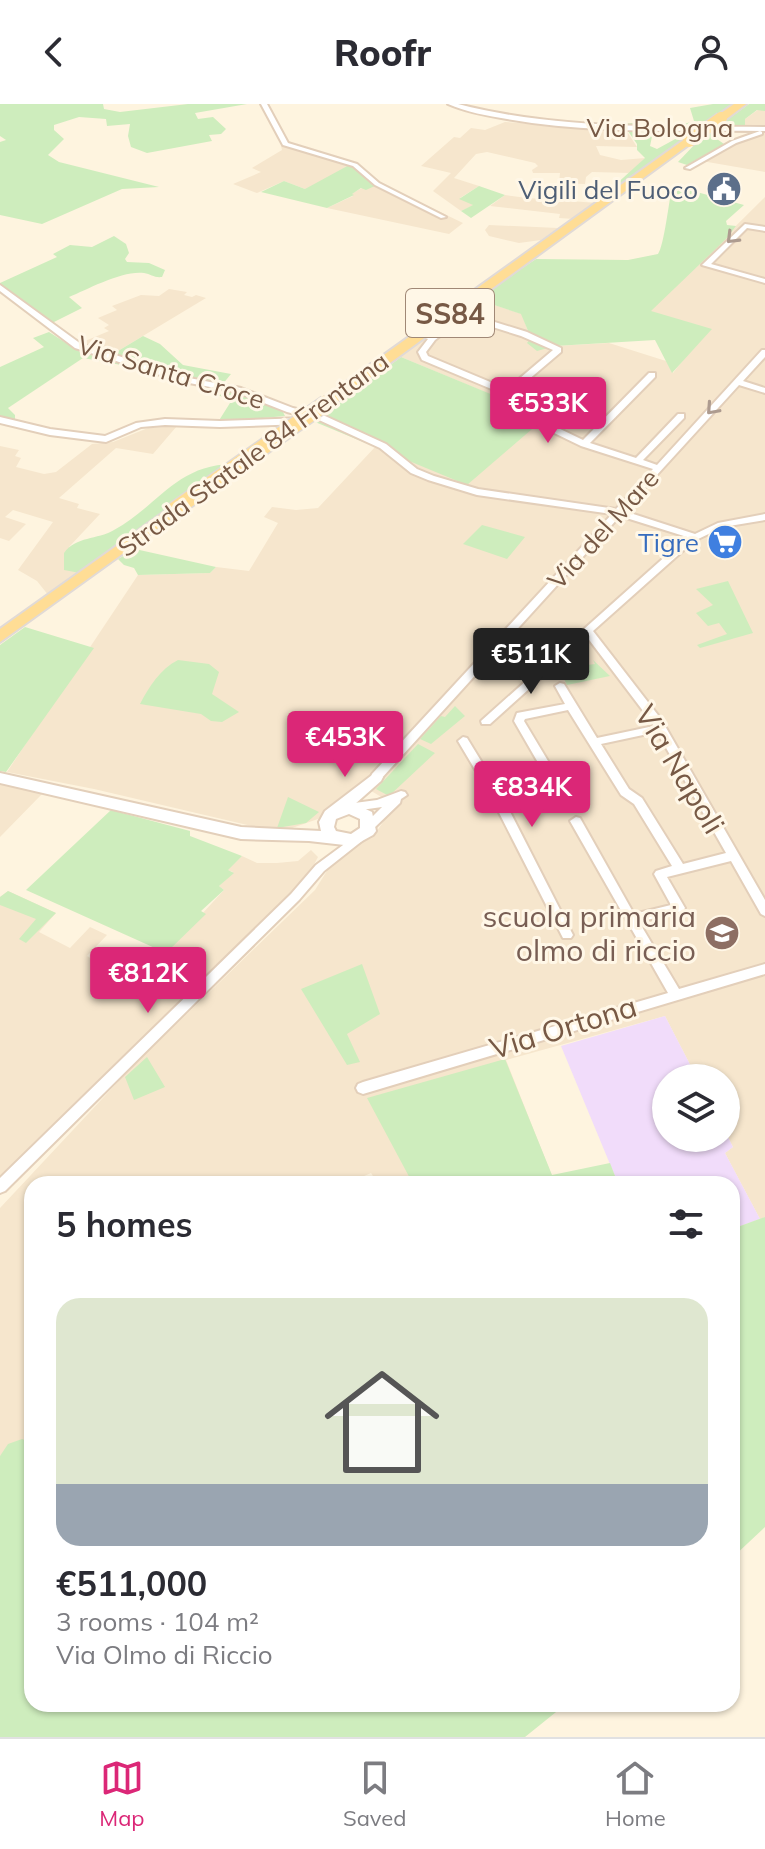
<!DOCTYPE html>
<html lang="en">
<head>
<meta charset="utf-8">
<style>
  :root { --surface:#fff; --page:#f7f7f7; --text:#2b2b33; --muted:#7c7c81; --line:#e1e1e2; --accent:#db2777 }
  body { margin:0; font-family:Mulish,sans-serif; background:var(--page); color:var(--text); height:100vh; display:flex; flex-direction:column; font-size:30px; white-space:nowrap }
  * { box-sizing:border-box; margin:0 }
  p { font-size:26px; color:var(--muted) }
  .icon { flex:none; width:44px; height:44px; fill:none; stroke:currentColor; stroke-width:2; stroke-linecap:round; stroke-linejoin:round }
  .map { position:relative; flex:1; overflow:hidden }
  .sheet { position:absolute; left:24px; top:1072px; width:716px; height:536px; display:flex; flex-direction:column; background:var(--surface); border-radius:24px; box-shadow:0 2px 6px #0004 }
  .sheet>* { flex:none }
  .buttons { position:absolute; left:652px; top:960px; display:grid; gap:16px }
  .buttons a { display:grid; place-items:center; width:88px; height:88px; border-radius:50%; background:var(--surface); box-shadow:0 2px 6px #0004; font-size:40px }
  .price { position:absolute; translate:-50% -68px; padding:0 18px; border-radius:8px; background:var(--accent); color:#fff; font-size:26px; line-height:52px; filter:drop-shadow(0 2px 4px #0008) }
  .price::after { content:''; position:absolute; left:50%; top:48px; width:24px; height:18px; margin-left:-12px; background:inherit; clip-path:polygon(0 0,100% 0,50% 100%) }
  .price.on { background:#222; color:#fff }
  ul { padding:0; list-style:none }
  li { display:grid; align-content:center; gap:16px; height:424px; padding:0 32px }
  li span { display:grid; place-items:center; height:248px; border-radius:24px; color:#555 }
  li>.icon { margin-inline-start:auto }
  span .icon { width:144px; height:144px; fill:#fffc; stroke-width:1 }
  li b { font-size:34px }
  h2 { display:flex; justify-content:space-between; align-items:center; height:96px; padding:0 32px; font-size:34px }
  header { display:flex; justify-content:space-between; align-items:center; height:104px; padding:0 32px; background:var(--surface); font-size:36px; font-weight:800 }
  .tabs { display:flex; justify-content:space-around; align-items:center; height:112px; border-top:2px solid var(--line); background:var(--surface); font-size:22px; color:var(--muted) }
  .tabs a { display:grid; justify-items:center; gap:4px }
  .tabs .on { color:var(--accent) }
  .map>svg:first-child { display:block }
  .residential { fill:#f6e6cd }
  .education { fill:#f1dcfa }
  .green { fill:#ceedbd }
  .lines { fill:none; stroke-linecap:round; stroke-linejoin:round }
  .minor-casing { stroke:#e3cfba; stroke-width:4 }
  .tertiary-casing { stroke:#e3cfba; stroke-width:4 }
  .primary-casing { stroke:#e1dad6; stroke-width:4 }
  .minor { fill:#fff; fill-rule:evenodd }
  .tertiary { fill:#fff; fill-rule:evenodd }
  .primary { fill:#ffdd95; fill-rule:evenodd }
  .primary-bridge-far1-casing { stroke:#e1dad6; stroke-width:14; stroke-linecap:butt }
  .primary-bridge-casing { stroke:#e1dad6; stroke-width:18; stroke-linecap:butt }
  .primary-bridge-far1 { stroke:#ffdd95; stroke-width:12 }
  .primary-bridge { stroke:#ffdd95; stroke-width:15 }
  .oneway { stroke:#ad9b8f }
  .labels { text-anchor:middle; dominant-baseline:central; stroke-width:6; stroke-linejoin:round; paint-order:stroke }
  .far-street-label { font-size:26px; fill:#775945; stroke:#fff7e7 }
  .far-service-label { font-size:26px; fill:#4e5e75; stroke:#fff7e7; text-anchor:end }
  .far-shop-label { font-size:26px; fill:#366cbe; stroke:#fff7e7; text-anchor:end }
  .shield { fill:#fff7e7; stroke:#a08876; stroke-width:2 }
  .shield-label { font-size:28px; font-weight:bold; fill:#775945 }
  .street-label { font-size:30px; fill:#775945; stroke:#fff7e7 }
  .education-label { font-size:30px; fill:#785e54; stroke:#fff7e7; text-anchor:end }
</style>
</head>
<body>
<header><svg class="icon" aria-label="back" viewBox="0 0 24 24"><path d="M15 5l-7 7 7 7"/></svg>Roofr<svg class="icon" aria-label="person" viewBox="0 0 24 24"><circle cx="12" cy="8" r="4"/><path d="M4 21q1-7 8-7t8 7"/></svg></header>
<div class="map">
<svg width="765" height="1633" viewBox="0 0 765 1633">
  <rect width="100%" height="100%" fill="#fef4df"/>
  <path class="residential" d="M759 5 765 7V68L696 56 740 32 762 27 742 25 745 15Z
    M505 18 626 26 637 43 596 42 600 51 621 56 645 54 630 69 592 68 586 73 585 80 559 79 560 69H533L532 66 538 62 535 59 487 48 476 50 454 74 479 82 460 94 474 101 461 107 433 87 451 69 421 62 454 33 460 34 471 24 485 26Z
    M287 39 352 58 382 80 463 119 449 130 327 104 353 92 351 90 362 84 376 81 305 85 284 77 257 89 233 80 261 68 252 64 282 46 281 42Z
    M505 91 527 94 598 99 574 115 559 114 560 110 490 102Z
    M765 93V1113L760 1115 725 1049 733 1043 726 1029V974H697L665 912 506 956 552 1072 432 1080H378L371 1069 346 1080H304L301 1076 292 1080H32V1339L0 1352V1104L131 964 315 786 330 762 350 743 372 734 395 701 361 681 318 715 292 724 264 725 94 685 7 668 138 471 210 469 216 463 249 467 278 419 264 413 272 403 296 406 318 404 376 342 545 313 401 253 457 208 476 195 522 210 529 230 555 242 609 239 666 257 673 269 684 255 650 207Z
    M489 121 558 124 541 136 519 139 489 132 485 126Z
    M169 185 187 188 184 191 192 193 196 191 206 194 113 250 114 254 78 240 109 227 104 224 109 221 98 214 117 206 112 202 141 191 159 192Z
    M177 322 153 350 116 344 59 394 79 400 77 404 100 410 69 443 80 470 49 492 37 477 18 466 53 418 13 406 5 413 26 420 9 437 0 434V342L19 346 15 352 21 354 16 363 44 370 56 368 92 340 113 338 148 324Z
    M0 680 43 689 0 733Z
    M311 746 318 753 309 770 0 1073V793L8 787 56 809 39 828 70 844 90 823 107 831 87 852 126 874 155 844 166 849 224 786 219 782 233 768 227 766 242 752 257 759H277L298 757Z"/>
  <path class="education" d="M665 912 697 974H666V1034H726V1029L733 1043 725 1049 760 1115 732 1125V1080H643L639 1072 617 1077 561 942Z"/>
  <path class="green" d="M0 0H103L104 5 120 8 188 0H247L195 9 198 15 213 13 226 25 221 30 209 31 212 37 147 49 131 43 128 32 130 20 107 22 106 15 79 13 54 21V26L64 35 48 51 59 58 159 83 122 85 42 120 0 111V38L6 36 0 32Z
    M713 0H736L620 83H613L645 54 637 46V40L623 20 632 19 653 28 650 42 657 45 679 33 661 27 694 17 690 4Z
    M749 0H765V7L757 6 745 15V21L729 25 717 35 724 40 687 61 678 58 697 38Z
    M351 60 377 81 366 86 361 84 352 90 354 91 327 104 261 88 284 77 305 85Z
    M479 82 505 91 471 114 461 107 473 101 459 95Z
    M675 82 744 101 726 117 727 121 736 122 726 135 651 207 712 225 672 269 655 236 555 242 537 247 527 239 531 234 521 210 476 195 536 155 628 156 658 150C664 142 669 97 672 83Z
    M114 132 126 140 129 149 125 155 127 158 149 159 165 166 162 173C154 174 151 170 144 169 123 166 88 185 69 193L82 204 48 221 0 182V179L57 153 53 150 70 141 92 143Z
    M49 228 80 248 132 263 83 254 8 304 15 311V318L0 313V263L44 243 33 234Z
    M143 232 160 240 183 261 231 270 222 281 193 277 113 250Z
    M401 253 546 313 467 381 315 318Z
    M231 288 282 306 285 312 218 318 230 299 219 291Z
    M232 360 80 469 64 466V449C76 432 97 436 114 426 158 402 176 361 232 360Z
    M482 421 525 433 507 455 463 440Z
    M135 445 216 463 210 469 138 471 134 464 124 461 118 455Z
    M728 477 753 529 700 544 697 541 727 530 719 519 708 522 696 509 713 501 696 485Z
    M25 523 94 544 6 668 0 667V541Z
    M178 556 209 560 219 568 212 590 239 608 222 618 211 617 201 610 140 600C149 583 160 565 178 556Z
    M593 556 610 572 567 581 561 569 577 557 579 562 595 560Z
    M455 602 465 612 431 640 420 635 441 612 445 613Z
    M418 640 435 649 389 692 376 685Z
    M288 693 319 708 306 719 277 724Z
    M111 706 190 727V732L242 752 228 766 234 769 219 782 224 786 201 807 206 810 166 849 26 786Z
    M8 787 56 809 26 839 19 835 36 815 0 801V793Z
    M362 860 380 910 347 930 360 958 347 961 301 885Z
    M147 953 165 983 134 996 125 973Z
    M505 955 552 1071 610 1059 617 1077 639 1072 643 1080H413L367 994Z
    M765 1113V1423L732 1454V1125Z
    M22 1335 32 1339V1600H566L525 1633H0V1352L8 1340Z"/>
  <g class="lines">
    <defs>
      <path id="minor" d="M261 0H267L288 39 357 60 379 79 446 113 441 114 375 81 353 62 283 41Z
        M448 0H458C559 26 662 22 765 23V27C679 26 592 30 507 15 488 12 466 8 448 0Z
        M760 27 762 28V30L736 39 690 65 685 64 732 37Z
        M745 120 765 123V127L747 124 711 160 765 175V179L702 161Z
        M0 181 81 240 184 273 241 284 293 304 325 312 386 340 417 365 434 372 478 385 616 405 653 365 581 342 548 326 547 324 554 311 422 256 418 248 428 235 419 231V227L431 231 459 210H469L527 228 561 244V248L514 288 562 308 563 310 556 323 583 336 649 269H655V273L590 339 636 354 678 310H684V314L643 356 657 361 762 246H765V253L743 277 765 284V289L739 281 624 407 695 430 718 419 765 410V416L723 423 694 437 593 527 661 615 765 796V812L761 810 731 757 667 773 685 804 683 807 639 818 679 885 765 860V870L363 990 358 988 356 984 358 980 363 978 668 889 570 717 576 713 580 714 634 810 671 801 654 770 656 767 672 762 634 700 621 691 568 606 525 615 524 617 572 697 566 701 562 700 514 617 517 609 565 600 555 582 560 579 564 580 597 634 654 622 653 620 587 533 490 620H482L481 617 687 433 620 412 380 676H372L371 673 372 670 612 410 477 391 428 376 411 369 380 344 319 316 287 308 236 288 179 277 75 244 0 187ZM464 214 521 232 553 246 507 285 428 252 426 248 435 236ZM657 628 726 749 683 760 642 694 629 685 601 640Z
        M0 313 50 325 105 332 136 319 165 315 220 317 304 314 308 317 304 320 220 323 165 321 141 323 106 338 50 331 0 319Z
        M463 633 467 634 500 688 573 831 571 834H563L489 689 458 637Z
        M401 687 405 688 407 691 401 695 400 699 373 725 369 726 363 722 382 703 347 708 341 704 347 700 377 696Z
        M358 730 362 731 364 734 362 737 324 767 299 796 5 1087 0 1089V1074L291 790 316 761Z"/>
      <path id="tertiary" d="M376 668 383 673 381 677 355 700 372 708 376 727 373 731 353 742 309 737 241 735 0 679V669L241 723 321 727 319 718 325 707ZM349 710 360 715V724L351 730 336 727 334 723 336 715Z"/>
      <path id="primary" d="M734 0H746L725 16H717V12Z
        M685 35 694 37 331 302H321V296Z
        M174 401 182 406 179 409 0 538V525Z"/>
    </defs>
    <use href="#minor" class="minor-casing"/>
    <use href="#tertiary" class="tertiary-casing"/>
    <use href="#primary" class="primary-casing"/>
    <use href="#minor" class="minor"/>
    <use href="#tertiary" class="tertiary"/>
    <use href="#primary" class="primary"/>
    <defs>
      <path id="primary-bridge-far1" d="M689 37 721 14"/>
      <path id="primary-bridge" d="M174 406 326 299"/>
    </defs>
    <use href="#primary-bridge-far1" class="primary-bridge-far1-casing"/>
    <use href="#primary-bridge" class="primary-bridge-casing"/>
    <use href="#primary-bridge-far1" class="primary-bridge-far1"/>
    <use href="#primary-bridge" class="primary-bridge"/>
  </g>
  <defs><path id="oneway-chevron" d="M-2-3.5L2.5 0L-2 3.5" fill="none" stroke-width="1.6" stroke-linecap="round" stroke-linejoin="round" transform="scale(2)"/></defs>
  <g class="oneway">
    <use href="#oneway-chevron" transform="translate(732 134) rotate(135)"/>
    <use href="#oneway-chevron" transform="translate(712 305) rotate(132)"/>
  </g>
  <defs>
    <symbol id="civic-disc" viewBox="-11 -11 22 22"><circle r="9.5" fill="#5c6f8a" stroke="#fff7e7"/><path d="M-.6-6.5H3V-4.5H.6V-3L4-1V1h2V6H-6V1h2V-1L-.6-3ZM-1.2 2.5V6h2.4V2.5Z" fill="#fff"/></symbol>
    <symbol id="supermarket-disc" viewBox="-11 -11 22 22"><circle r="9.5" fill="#3f7fe0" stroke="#fff7e7"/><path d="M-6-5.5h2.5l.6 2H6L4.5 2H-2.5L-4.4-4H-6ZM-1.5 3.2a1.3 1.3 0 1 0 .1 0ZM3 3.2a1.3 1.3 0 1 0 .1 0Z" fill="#fff"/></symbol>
    <symbol id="school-disc" viewBox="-11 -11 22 22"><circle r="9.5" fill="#8d6e63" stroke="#fff7e7"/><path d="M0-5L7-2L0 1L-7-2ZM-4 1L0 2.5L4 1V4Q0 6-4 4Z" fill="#fff"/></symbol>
  </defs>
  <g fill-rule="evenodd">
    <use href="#civic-disc" x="704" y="65" width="40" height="40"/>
    <use href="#supermarket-disc" x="705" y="418" width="40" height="40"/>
    <use href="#school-disc" x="702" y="809" width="40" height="40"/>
  </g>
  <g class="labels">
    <g class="far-street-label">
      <text x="660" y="23">Via Bologna</text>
      <text transform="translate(171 268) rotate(17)">Via Santa Croce</text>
      <text transform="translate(253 350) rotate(-36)">Strada Statale 84 Frentana</text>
      <text transform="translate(603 425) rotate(-48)">Via del Mare</text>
    </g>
    <g class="far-service-label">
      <text x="698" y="85">Vigili del Fuoco</text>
    </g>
    <g class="far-shop-label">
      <text x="699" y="438">Tigre</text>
    </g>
    <rect class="shield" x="406" y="185" width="88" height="48" rx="6"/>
    <g class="shield-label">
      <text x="450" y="209">SS84</text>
    </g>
    <g class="street-label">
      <text transform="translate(680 665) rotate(59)">Via Napoli</text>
      <text transform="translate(563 923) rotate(-17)">Via Ortona</text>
    </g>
    <g class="education-label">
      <text x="696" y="812">scuola primaria<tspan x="696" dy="34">olmo di riccio</tspan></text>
    </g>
  </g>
</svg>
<div class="buttons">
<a><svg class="icon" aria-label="layers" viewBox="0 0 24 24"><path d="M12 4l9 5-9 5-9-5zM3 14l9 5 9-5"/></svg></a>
</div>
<b class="price" style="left:548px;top:341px">€533K</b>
<b class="price on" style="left:531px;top:592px">€511K</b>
<b class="price" style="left:345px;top:675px">€453K</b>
<b class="price" style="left:532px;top:725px">€834K</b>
<b class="price" style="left:148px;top:911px">€812K</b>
<section class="sheet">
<h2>5 homes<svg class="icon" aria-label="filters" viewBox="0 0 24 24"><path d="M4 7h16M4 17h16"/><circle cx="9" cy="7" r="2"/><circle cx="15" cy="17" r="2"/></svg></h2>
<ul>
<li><span style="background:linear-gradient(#dfe7d0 75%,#9aa5b1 0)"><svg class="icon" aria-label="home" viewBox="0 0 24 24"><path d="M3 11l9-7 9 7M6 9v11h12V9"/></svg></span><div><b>€511,000</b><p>3 rooms · 104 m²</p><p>Via Olmo di Riccio</p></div></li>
</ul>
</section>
</div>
<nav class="tabs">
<a class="on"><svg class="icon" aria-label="map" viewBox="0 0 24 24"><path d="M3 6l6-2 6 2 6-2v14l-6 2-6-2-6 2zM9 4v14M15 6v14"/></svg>Map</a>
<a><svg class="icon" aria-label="saved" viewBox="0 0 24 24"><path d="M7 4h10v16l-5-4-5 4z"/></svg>Saved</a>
<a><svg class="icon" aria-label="home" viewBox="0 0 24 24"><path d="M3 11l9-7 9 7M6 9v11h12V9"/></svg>Home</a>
</nav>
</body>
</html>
